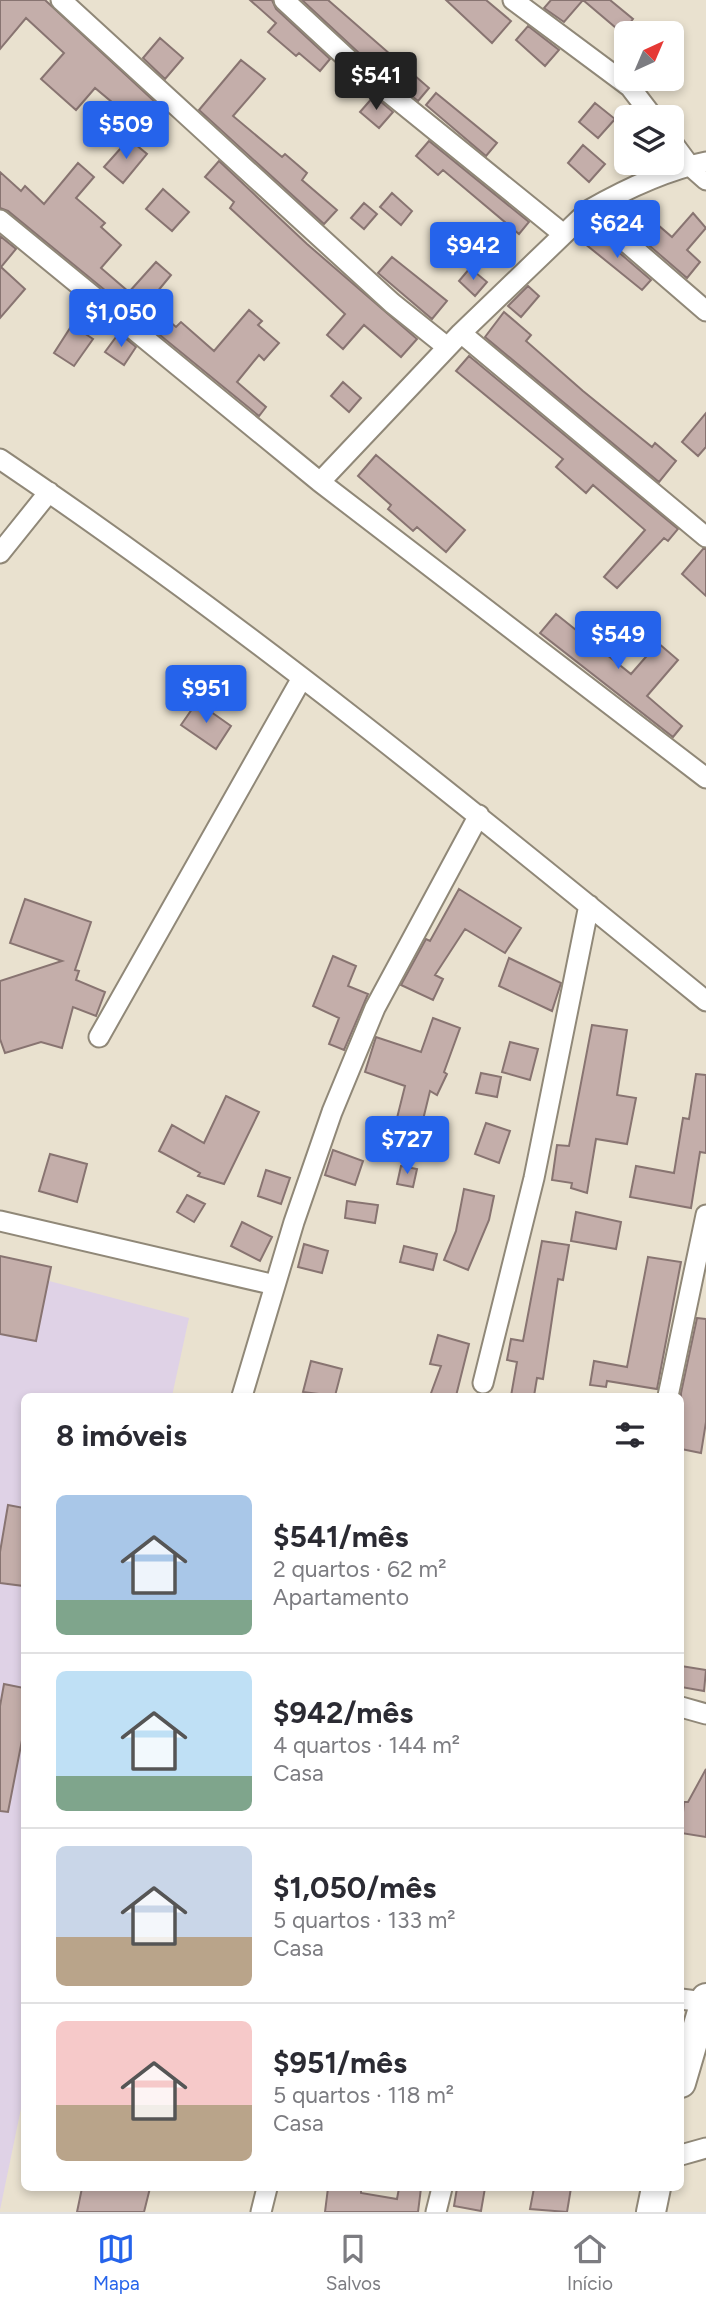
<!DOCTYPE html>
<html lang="pt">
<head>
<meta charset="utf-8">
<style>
  :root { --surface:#fff; --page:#f2f2f3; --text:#2b2b33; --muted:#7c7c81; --line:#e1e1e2; --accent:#2563eb }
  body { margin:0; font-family:Figtree,sans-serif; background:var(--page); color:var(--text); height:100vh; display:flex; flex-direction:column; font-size:26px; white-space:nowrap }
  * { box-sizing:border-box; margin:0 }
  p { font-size:23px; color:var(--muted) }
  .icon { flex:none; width:38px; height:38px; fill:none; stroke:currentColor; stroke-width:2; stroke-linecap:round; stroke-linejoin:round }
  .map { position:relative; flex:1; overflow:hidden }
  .side { position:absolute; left:21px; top:1393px; width:663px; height:798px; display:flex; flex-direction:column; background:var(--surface); border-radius:10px; box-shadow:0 4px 10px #0003 }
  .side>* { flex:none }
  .needle { width:46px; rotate:44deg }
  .tools { position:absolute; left:614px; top:21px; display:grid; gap:14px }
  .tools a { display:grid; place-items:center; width:70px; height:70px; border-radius:10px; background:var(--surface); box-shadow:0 4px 10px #0003; font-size:35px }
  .price { position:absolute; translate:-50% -60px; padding:0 16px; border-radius:7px; background:var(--accent); color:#fff; font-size:23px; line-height:46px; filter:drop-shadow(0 2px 4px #0008) }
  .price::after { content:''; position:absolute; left:50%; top:42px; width:21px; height:16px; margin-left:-10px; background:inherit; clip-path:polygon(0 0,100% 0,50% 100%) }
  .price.current { background:#222; color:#fff }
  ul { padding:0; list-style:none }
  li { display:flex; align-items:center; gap:21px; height:175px; padding:0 35px }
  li+li { border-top:2px solid var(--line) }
  li span { display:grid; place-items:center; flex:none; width:196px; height:140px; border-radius:10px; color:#555 }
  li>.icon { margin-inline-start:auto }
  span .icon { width:84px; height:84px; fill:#fffc; stroke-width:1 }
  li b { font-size:30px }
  h2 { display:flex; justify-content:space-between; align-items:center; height:84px; padding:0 35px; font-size:30px }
  .tabs { display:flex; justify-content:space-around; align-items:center; height:98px; border-top:2px solid var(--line); background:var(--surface); font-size:19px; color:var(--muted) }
  .tabs a { display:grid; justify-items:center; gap:4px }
  .tabs .current { color:var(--accent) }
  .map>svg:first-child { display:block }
  .industrial { fill:#dfd2e6 }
  .building { fill:#c4aeaa; stroke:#887471; stroke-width:2 }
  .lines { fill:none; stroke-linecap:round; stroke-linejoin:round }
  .minor-casing { stroke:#908878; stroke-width:23 }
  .secondary-casing { stroke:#908878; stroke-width:32 }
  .minor { stroke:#fff; stroke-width:19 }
  .secondary { stroke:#fff; stroke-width:28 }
</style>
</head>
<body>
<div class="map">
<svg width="706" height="2212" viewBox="0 0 706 2212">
  <rect width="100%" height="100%" fill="#e9e1cf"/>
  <path class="industrial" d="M0 1268 189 1318 172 1396H24V2094L0 2210Z"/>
  <path class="building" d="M0 0H45L155 102 137 123 95 88 76 110 41 79 64 53 26 18 0 49Z
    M250 0H272L276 9 330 59 320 71 299 53 296 56 268 32 276 23Z
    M302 0H328L429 88 418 101 359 53Z
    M446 0H486L511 21 492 43Z
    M551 0H583L564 22 544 8Z
    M583 0H610L633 19 622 33Z
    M528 26 559 50 545 66 516 40Z
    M160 38 183 58 165 79 143 58Z
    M241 60 265 79 233 116 282 157 285 154 307 173 302 180 337 210 324 224 199 110Z
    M436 93 497 143 486 156 426 105Z
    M374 96 393 112 379 128 360 112Z
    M595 103 615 119 598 138 579 122Z
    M129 139 147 154 123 183 104 167Z
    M429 141 529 222 519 234 443 170 438 175 416 156Z
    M583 145 605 164 589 182 568 163Z
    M219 161 307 244 417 339 401 357 364 325 343 349 327 335 345 314 230 208 234 202 205 177Z
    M78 163 94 177 76 198 105 223 101 227 121 245 101 268 129 292 156 262 171 275 148 303 176 327 181 322 214 351 249 310 262 321 258 325 279 343 264 360 259 355 237 382 266 407 259 416 8 211 0 208V172L21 191 25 186 44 204Z
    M163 189 189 212 172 231 146 209Z
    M392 193 412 211 401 225 380 207Z
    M364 203 377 214 364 229 351 218Z
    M693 213 706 228 687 250 700 262 687 278 637 235 651 219 672 237Z
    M594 231 651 280 642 290 584 243Z
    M0 236 16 249 1 267 25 289 0 318Z
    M392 257 447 301 432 319 378 273Z
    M470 268 487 282 475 296 459 281Z
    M528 286 539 296 521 317 508 306Z
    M504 312 531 335 526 341 583 391 652 447 655 443 676 461 659 482 485 337Z
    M72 325 93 339 74 366 54 353Z
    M119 333 136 347 124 365 105 352Z
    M469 356 678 529 668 541 664 538 617 588 604 577 645 530 593 485 586 493 556 467 563 459 456 371Z
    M343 382 361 398 349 412 331 396Z
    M706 413V447L698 456 682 442Z
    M376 455 465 530 446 552 417 527 413 531 388 509 391 505 358 476Z
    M703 549H706V596L682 574Z
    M556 614 631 674 658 643 678 660 647 696 682 726 673 737 540 633Z
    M197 702 231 726 216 749 181 725Z
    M459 889 521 928 505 953 465 929 435 975 443 979 433 1000 401 985 426 939 430 941Z
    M25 899 91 922 75 970 79 971 76 980 105 992 96 1016 73 1007 62 1048 41 1042 5 1053 0 1039V981L62 961 10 943Z
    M333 956 356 966 348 986 368 994 344 1050 329 1044 339 1018 313 1006Z
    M509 958 561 983 552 1011 499 986Z
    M433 1018 460 1028 444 1072 447 1074 437 1095 430 1091 420 1132 395 1126 405 1086 365 1072 376 1037 421 1052Z
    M592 1025 627 1030 617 1095 636 1098 627 1144 596 1139 587 1193 571 1188 572 1183 552 1180 557 1145 569 1146Z
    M510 1042 538 1049 530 1080 502 1072Z
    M481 1073 501 1077 497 1097 476 1093Z
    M696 1074 706 1075V1153L700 1152 691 1208 630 1197 636 1166 674 1173 683 1118 689 1119Z
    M226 1096 259 1112 224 1184 198 1176 200 1173 159 1151 172 1125 204 1143Z
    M486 1123 510 1131 499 1163 475 1154Z
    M333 1150 363 1161 355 1185 325 1175Z
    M50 1154 87 1164 77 1202 39 1191Z
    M401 1166 417 1169 413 1187 397 1184Z
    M266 1170 290 1178 281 1204 258 1196Z
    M464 1189 494 1196 489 1220 468 1270 444 1260 456 1231Z
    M187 1195 205 1204 194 1222 177 1212Z
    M347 1201 378 1205 375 1223 345 1218Z
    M576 1212 621 1222 616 1249 571 1241Z
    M242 1222 272 1237 260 1261 231 1246Z
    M542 1241 569 1245 563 1280 558 1279 543 1379 537 1378 534 1396H511L517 1362 507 1360 511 1339 523 1341Z
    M304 1244 328 1251 322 1273 298 1267Z
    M404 1246 437 1254 433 1270 400 1262Z
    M0 1256 51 1267 36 1341 0 1334Z
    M648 1257 681 1262 657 1389 607 1381 606 1387 590 1385 594 1361 627 1367Z
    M697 1318 706 1319V1422L701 1453 681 1449V1393Z
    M438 1335 469 1344 456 1396H430L441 1366 430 1364Z
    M311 1361 342 1369 335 1396 303 1392Z
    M8 1505 24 1508V1586L0 1583V1552Z
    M681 1666 706 1670 704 1691 681 1687Z
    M4 1684 24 1688V1730L8 1812 0 1811V1706Z
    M706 1769V1837L681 1833 684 1802H688Z
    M82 2188H150L144 2212H77Z
    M328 2188H361V2193L397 2199 399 2188H421L418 2212H325Z
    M457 2188H485L481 2211 454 2206Z
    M534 2188H571L567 2212 530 2209Z"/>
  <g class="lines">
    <defs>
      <path id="minor" d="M61 0 392 303 447 347
        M284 0 351 62 562 233
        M513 0 630 87 653 117
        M672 142 689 165 706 180
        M589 210 706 311
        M0 220 320 482 706 778
        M461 333 706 537
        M0 459C246 625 476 813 706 1001
        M320 482 461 333 589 210C624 190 666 170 706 162
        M0 553 49 492
        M99 1037 302 678
        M0 1221 275 1285
        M483 1383 534 1178 589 905
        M242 1396 294 1222 332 1112 375 1008 479 815
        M668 1396 706 1215
        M681 1707 706 1714
        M681 1999 704 2002
        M681 2155 706 2148
        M261 2212 267 2188
        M436 2212 442 2188"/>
      <path id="secondary" d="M681 2083 706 1998
        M651 2212 656 2188"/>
    </defs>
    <use href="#minor" class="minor-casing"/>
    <use href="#secondary" class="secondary-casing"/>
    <use href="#minor" class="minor"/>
    <use href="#secondary" class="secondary"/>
  </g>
</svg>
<div class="tools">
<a><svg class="needle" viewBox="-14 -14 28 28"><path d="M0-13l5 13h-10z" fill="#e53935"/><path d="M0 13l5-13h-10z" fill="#7c7c81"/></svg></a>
<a><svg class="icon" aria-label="layers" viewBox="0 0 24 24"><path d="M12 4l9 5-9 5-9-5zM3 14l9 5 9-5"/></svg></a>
</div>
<b class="price current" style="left:376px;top:112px">$541</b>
<b class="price" style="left:126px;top:161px">$509</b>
<b class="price" style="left:617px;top:260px">$624</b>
<b class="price" style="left:473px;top:282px">$942</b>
<b class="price" style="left:121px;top:349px">$1,050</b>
<b class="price" style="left:618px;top:671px">$549</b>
<b class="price" style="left:206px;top:725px">$951</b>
<b class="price" style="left:407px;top:1176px">$727</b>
<section class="side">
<h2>8 imóveis<svg class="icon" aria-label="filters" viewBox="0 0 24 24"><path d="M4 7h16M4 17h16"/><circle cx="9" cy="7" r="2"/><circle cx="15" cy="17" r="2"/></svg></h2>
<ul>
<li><span style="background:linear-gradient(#a9c7e8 75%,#7fa58c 0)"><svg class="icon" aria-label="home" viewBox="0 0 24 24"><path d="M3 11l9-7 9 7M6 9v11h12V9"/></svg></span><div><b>$541/mês</b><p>2 quartos · 62 m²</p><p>Apartamento</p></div></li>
<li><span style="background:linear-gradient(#bfe0f5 75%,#7fa58c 0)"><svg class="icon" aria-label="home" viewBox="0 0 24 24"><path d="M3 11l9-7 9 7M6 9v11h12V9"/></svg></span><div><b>$942/mês</b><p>4 quartos · 144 m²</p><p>Casa</p></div></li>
<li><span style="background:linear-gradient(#c9d6e8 65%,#b9a48a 0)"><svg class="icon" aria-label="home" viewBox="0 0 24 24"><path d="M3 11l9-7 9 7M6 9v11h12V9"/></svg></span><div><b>$1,050/mês</b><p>5 quartos · 133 m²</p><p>Casa</p></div></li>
<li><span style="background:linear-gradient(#f6c9c9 60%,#b9a48a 0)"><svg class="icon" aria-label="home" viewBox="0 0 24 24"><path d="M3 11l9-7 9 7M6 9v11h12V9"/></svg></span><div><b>$951/mês</b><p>5 quartos · 118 m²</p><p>Casa</p></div></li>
</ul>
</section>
</div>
<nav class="tabs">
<a class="current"><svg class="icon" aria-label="map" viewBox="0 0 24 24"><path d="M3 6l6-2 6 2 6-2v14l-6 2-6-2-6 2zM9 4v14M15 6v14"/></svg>Mapa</a>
<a><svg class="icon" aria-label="saved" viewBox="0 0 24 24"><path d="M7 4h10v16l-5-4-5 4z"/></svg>Salvos</a>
<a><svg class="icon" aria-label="home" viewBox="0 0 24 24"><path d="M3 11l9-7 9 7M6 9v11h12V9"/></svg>Início</a>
</nav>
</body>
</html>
